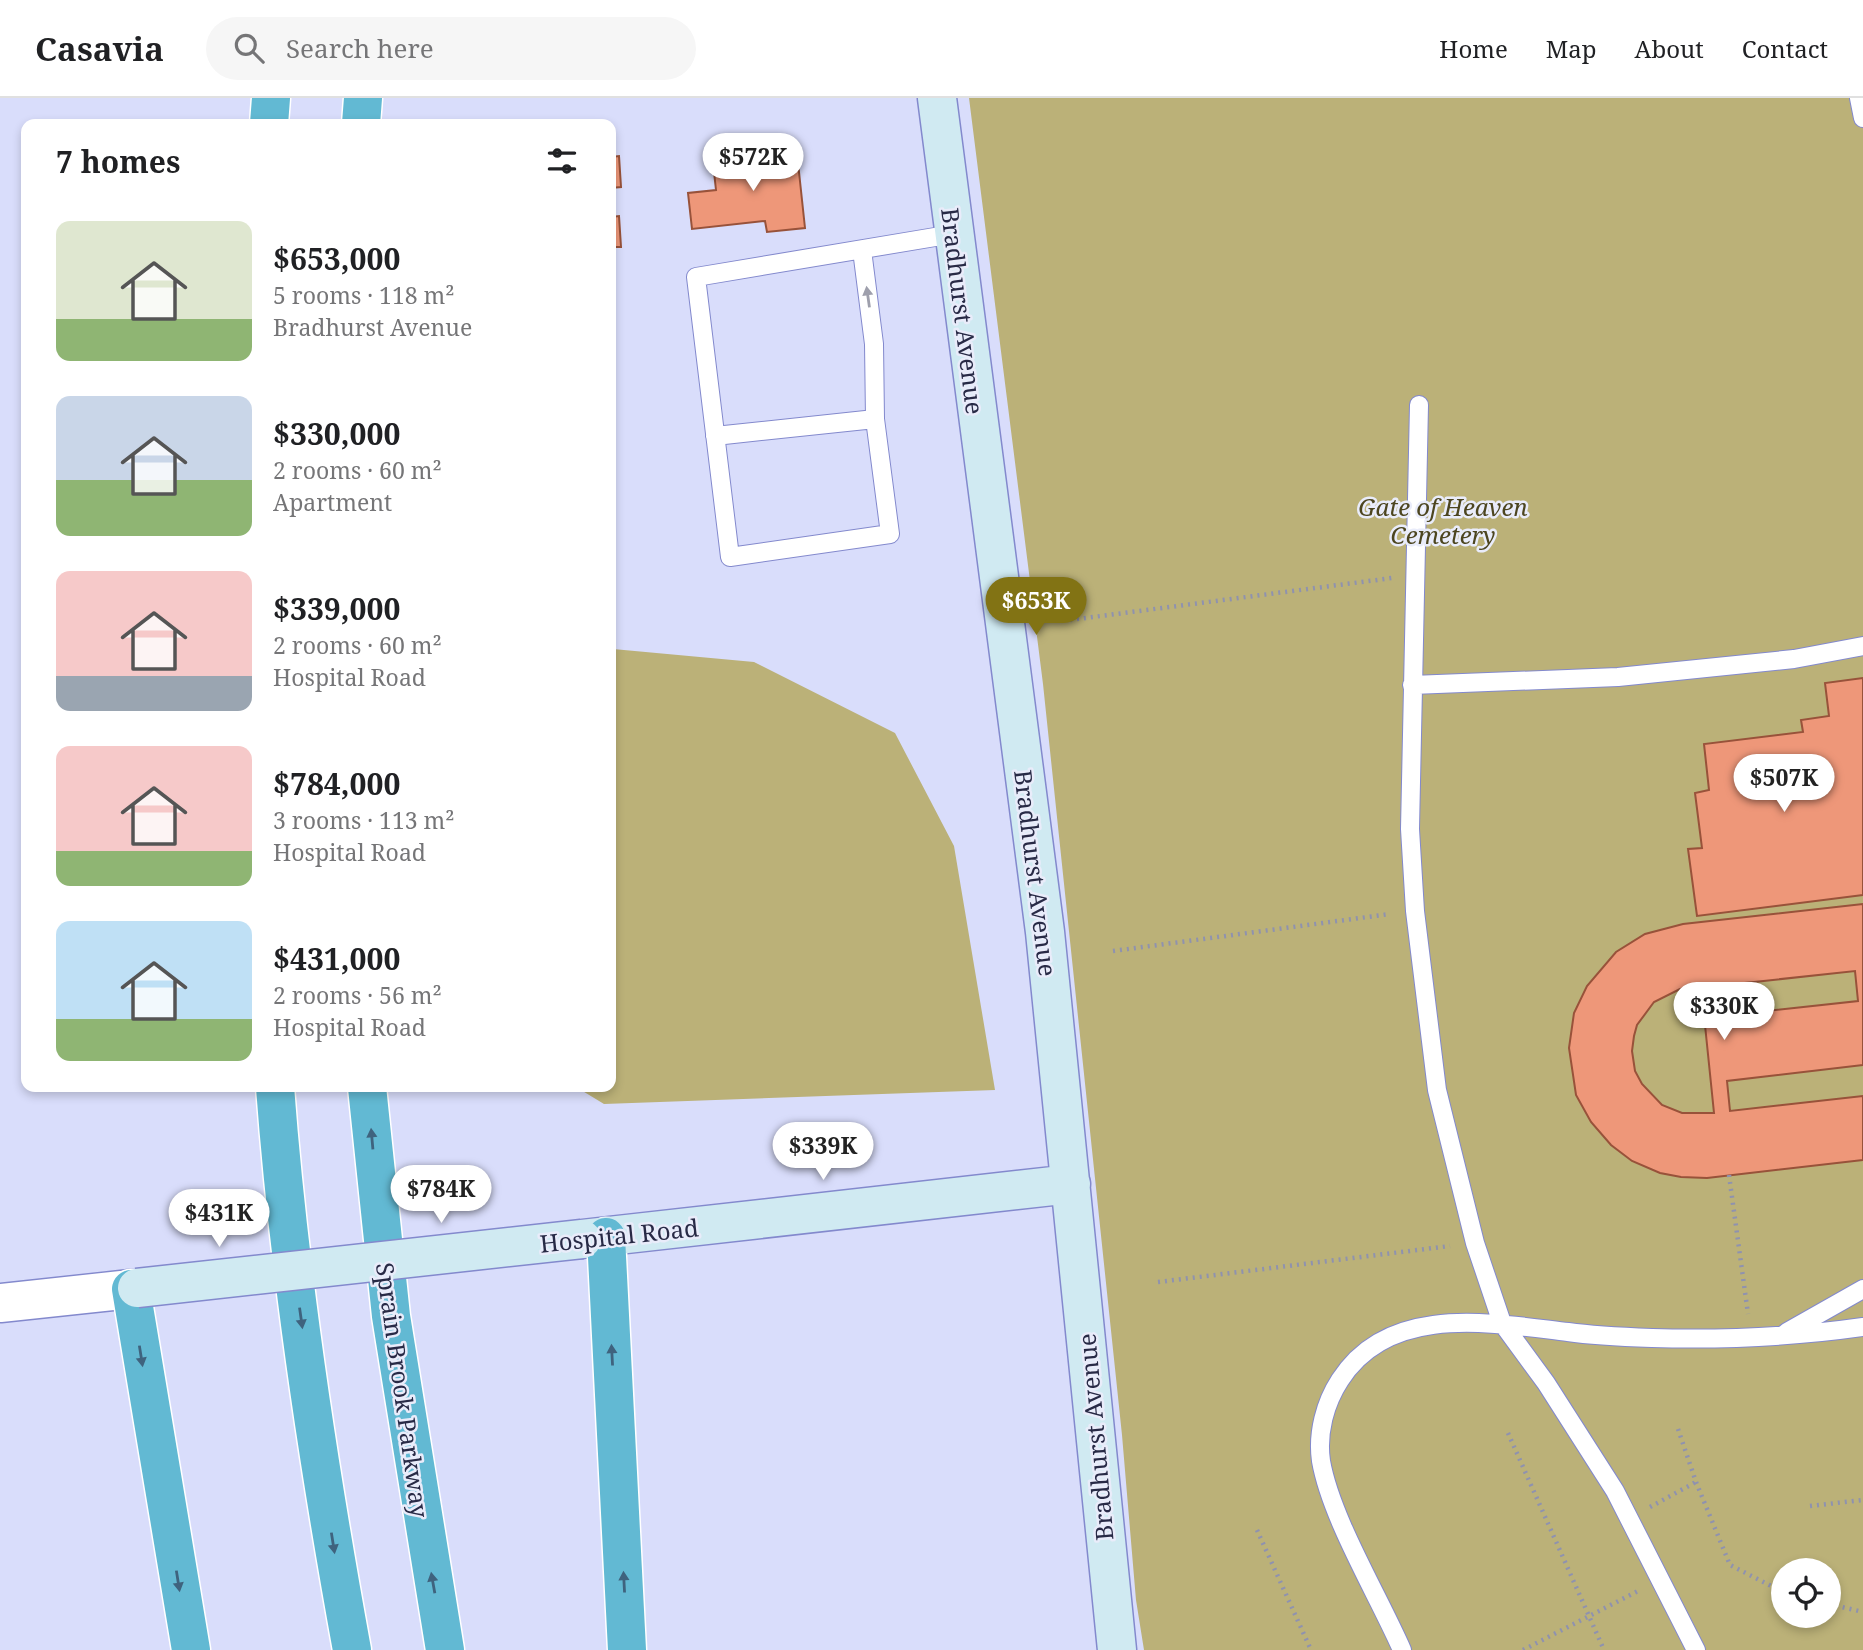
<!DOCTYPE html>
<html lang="en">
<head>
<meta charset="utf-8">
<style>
  :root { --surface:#fff; --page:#f6f6f6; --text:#202124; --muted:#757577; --line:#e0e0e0; --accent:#827314 }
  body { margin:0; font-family:"Noto Serif",serif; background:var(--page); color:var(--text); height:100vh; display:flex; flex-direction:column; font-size:26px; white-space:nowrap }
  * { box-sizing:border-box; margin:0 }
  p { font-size:23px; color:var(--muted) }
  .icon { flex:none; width:38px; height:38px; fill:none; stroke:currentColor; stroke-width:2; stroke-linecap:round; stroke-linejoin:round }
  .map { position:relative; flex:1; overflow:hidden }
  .details { position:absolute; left:21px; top:21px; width:595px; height:973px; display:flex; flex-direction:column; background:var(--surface); border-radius:14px; box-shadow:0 4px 10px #0003 }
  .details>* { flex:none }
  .tools { position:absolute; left:1771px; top:1460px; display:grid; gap:14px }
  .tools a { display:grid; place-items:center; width:70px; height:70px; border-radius:50%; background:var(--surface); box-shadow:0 4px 10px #0003; font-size:35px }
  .price { position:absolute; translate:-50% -60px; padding:0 16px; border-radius:24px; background:#fff; color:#222; font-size:23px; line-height:46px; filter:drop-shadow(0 2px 4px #0008) }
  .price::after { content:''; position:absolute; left:50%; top:42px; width:21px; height:16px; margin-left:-10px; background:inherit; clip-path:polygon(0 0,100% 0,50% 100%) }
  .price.on { background:var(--accent); color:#fff }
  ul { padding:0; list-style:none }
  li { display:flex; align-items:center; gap:21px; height:175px; padding:0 35px }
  li span { display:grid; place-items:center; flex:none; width:196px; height:140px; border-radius:14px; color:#555 }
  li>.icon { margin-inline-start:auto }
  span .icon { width:84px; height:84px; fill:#fffc; stroke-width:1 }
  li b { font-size:30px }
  h2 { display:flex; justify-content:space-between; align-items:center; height:84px; padding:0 35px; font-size:30px }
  header { display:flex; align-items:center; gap:42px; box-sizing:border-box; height:98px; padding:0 35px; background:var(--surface); border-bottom:2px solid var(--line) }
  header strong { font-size:33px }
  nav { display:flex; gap:38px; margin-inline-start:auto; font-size:24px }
  .search { width:490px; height:63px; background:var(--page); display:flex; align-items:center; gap:18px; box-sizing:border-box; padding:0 24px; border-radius:38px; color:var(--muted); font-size:26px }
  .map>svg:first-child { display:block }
  .green { fill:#bbb178; fill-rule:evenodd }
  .building { fill:#ee9779; stroke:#98523a; stroke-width:2; fill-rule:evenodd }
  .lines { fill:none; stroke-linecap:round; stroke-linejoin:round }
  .service-casing { stroke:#8389cd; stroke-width:20 }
  .tertiary-casing { stroke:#8389cd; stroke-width:41 }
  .secondary-casing { stroke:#8389cd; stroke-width:41 }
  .motorway-casing { stroke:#fff; stroke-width:41 }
  .path { stroke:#8f92af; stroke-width:4.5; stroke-dasharray:2 5; stroke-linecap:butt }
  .service { stroke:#fff; stroke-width:18 }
  .tertiary { stroke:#fff; stroke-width:38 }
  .secondary { stroke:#d0eaf2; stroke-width:38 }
  .motorway { stroke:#62b9d3; stroke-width:38 }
  .secondary-bridge-casing { stroke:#8389cd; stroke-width:41; stroke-linecap:butt }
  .secondary-bridge { stroke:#d0eaf2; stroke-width:38 }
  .oneway { fill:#9e9fac }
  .oneway2 { fill:#3f637e }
  .labels { text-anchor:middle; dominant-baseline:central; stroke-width:5; stroke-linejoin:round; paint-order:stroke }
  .street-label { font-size:24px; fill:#282a46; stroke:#e9ecfa }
  .park-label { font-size:24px; font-style:italic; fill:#4c451f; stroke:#e9ecfa }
</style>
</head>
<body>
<header>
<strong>Casavia</strong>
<div class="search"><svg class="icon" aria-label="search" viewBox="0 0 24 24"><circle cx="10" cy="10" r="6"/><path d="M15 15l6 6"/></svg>Search here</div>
<nav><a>Home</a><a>Map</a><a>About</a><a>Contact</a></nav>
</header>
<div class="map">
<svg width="1863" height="1552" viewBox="0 0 1863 1552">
  <rect width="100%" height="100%" fill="#d9ddfb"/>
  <path class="green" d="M969 0H1863V1552H1144L1136 1502 1122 1337 1043 586ZM1783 1472H1829V1517H1783Z
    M613 551 754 564 895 635 954 748 995 992 604 1006 576 989H611Z"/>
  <path class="building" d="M796 46 805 130 767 134 765 123 692 131 688 95 716 92 713 65 761 60 760 50Z
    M619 58 621 89 611 90V59Z
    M619 118 621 149H611L613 197H611V119Z
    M1863 580V797L1697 818 1688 751 1702 750 1695 695 1709 692 1704 646 1803 634 1801 622 1829 618 1825 585Z
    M1863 806V967L1727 983 1730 1013 1863 998V1062L1707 1080 1681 1079 1660 1075 1632 1063 1611 1047 1591 1024 1576 997 1569 950 1574 915 1587 888 1616 854 1645 836 1683 826ZM1855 873 1858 903 1721 918 1717 888ZM1701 888 1714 1015H1682L1662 1007 1642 986 1635 973 1632 953 1634 938 1637 927 1654 904 1680 891Z"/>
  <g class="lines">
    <defs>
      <path id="service" d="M1859 0 1863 20
        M862 152 874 246 875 321
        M1419 307 1410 731 1415 813 1437 992 1475 1145 1502 1225 1546 1285 1615 1393 1696 1552
        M715 338 875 321 890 436 730 459 696 179 953 136
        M1412 587 1618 579 1794 561 1863 548
        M1787 1234 1863 1191
        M1402 1552C1378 1497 1331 1420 1321 1363 1317 1335 1325 1305 1340 1282 1389 1205 1491 1225 1568 1234 1596 1238 1624 1239 1652 1240 1723 1242 1793 1239 1863 1229"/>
      <path id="tertiary" d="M0 1205 131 1191"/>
      <path id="secondary" d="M937 0 1045 834 1117 1552
        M582 1141 1071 1086"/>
      <path id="motorway" d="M269 26 271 0
        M361 26 363 0
        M275 989C289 1177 318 1366 352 1552
        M367 989 391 1218 445 1552
        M606 1139 627 1552
        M131 1191 191 1552"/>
    </defs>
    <use href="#service" class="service-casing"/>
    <use href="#tertiary" class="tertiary-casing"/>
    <use href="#secondary" class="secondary-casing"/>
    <use href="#motorway" class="motorway-casing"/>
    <path class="path" d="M1070 522 1392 480
      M1113 853 1390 816
      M1729 1077 1748 1216
      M1158 1184 1450 1148
      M1678 1331 1696 1384 1730 1467 1783 1494
      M1508 1335 1604 1552
      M1810 1408 1863 1402
      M1650 1409 1696 1384
      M1257 1432 1311 1552
      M1829 1506 1863 1514
      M1523 1552 1638 1493"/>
    <use href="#service" class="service"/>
    <use href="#tertiary" class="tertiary"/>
    <use href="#secondary" class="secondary"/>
    <use href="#motorway" class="motorway"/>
    <defs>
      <path id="secondary-bridge" d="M137 1190 582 1141"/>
    </defs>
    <use href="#secondary-bridge" class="secondary-bridge-casing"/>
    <use href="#secondary-bridge" class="secondary-bridge"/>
  </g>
  <defs><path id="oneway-solid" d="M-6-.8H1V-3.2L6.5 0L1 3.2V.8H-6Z" transform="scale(1.75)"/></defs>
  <use class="oneway" href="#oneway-solid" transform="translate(868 199) rotate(-98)"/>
  <g class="oneway2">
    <use href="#oneway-solid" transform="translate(372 1041) rotate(-95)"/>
    <use href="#oneway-solid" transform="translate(301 1220) rotate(82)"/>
    <use href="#oneway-solid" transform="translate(612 1257) rotate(-93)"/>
    <use href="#oneway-solid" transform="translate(141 1258) rotate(81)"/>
    <use href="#oneway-solid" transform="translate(333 1445) rotate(81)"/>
    <use href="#oneway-solid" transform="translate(178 1483) rotate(81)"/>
    <use href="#oneway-solid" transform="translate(624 1484) rotate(-93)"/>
    <use href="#oneway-solid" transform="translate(433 1485) rotate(-100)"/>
  </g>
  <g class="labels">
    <g class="street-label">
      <text transform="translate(963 213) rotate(83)">Bradhurst Avenue</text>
      <text transform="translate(1036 775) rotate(83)">Bradhurst Avenue</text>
      <text transform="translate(619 1137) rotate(-6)">Hospital Road</text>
      <text transform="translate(403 1292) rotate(82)">Sprain Brook Parkway</text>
      <text transform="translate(1095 1339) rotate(-95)">Bradhurst Avenue</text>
    </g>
    <g class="park-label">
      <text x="1443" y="408">Gate of Heaven<tspan x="1443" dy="28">Cemetery</tspan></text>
    </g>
  </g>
</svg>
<div class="tools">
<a><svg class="icon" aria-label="locate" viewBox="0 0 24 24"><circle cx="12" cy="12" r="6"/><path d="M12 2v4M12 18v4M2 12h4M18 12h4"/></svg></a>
</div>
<b class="price" style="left:753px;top:95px">$572K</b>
<b class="price on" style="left:1036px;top:539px">$653K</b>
<b class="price" style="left:1784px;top:716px">$507K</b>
<b class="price" style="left:1724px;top:944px">$330K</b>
<b class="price" style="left:823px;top:1084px">$339K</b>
<b class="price" style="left:441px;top:1127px">$784K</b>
<b class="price" style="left:219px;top:1151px">$431K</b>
<section class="details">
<h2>7 homes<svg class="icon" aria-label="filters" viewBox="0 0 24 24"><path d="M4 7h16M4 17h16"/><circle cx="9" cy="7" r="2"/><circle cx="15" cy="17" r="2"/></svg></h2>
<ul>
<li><span style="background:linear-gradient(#dfe7d0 70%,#8fb573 0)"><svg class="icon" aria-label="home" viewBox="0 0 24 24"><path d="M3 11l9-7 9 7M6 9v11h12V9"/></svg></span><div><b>$653,000</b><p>5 rooms · 118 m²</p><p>Bradhurst Avenue</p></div></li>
<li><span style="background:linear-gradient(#c9d6e8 60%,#8fb573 0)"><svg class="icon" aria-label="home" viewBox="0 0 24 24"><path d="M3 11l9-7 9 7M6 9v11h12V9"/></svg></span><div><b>$330,000</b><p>2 rooms · 60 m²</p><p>Apartment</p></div></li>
<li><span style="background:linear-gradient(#f6c9c9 75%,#9aa5b1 0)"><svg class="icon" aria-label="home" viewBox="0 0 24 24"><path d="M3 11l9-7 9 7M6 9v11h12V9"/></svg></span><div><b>$339,000</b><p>2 rooms · 60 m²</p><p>Hospital Road</p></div></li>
<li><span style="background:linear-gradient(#f6c9c9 75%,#8fb573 0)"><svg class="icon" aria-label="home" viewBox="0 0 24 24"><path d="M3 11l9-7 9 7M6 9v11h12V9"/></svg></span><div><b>$784,000</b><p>3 rooms · 113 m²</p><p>Hospital Road</p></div></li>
<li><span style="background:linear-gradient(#bfe0f5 70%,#8fb573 0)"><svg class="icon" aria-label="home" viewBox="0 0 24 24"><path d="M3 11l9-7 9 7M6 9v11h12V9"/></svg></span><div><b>$431,000</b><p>2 rooms · 56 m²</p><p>Hospital Road</p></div></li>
</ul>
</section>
</div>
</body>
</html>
